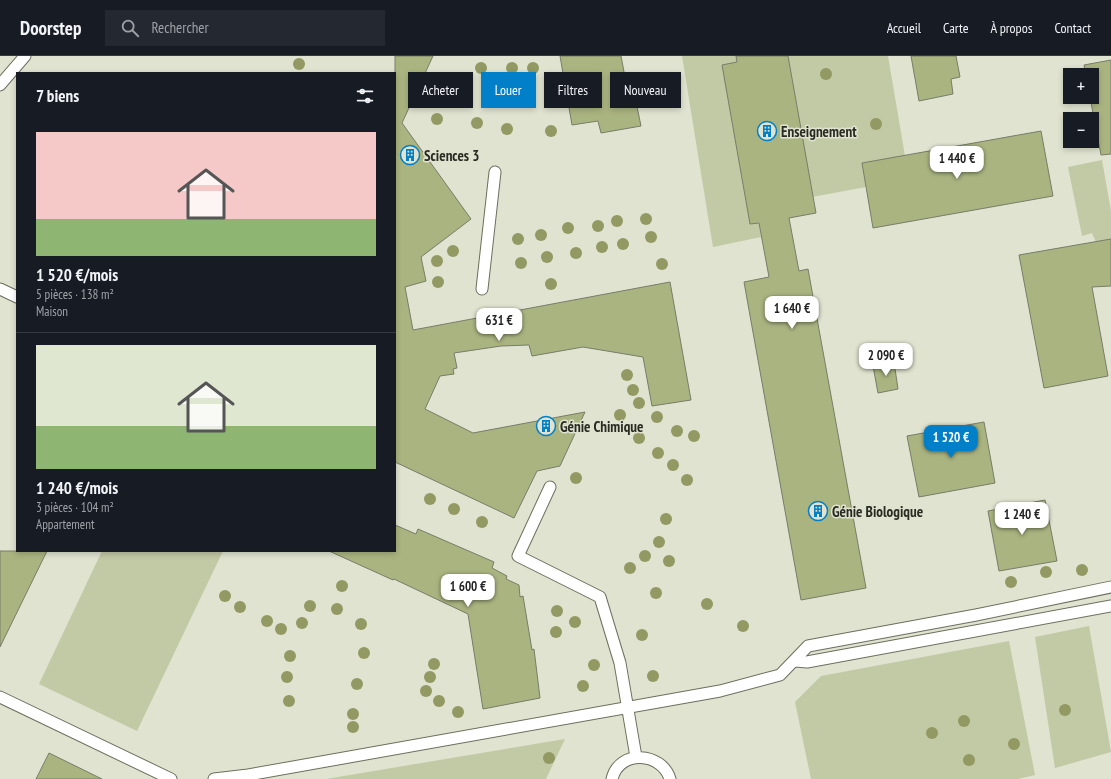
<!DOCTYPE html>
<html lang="fr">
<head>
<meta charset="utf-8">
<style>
  :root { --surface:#171b24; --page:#242831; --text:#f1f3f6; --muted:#9ea1a6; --line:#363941; --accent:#017fc8 }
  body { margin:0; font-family:"PT Sans Narrow",sans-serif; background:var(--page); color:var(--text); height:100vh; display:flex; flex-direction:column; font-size:15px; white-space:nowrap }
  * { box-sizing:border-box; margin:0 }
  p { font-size:13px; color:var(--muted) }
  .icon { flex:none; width:22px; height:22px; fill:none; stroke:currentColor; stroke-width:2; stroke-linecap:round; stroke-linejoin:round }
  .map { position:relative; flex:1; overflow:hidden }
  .side { position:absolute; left:16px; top:16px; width:380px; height:480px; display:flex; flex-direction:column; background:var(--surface); border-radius:0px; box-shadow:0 2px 6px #0003 }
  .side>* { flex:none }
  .banner { position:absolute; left:408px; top:16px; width:380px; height:36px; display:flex; gap:8px }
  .fabs { position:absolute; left:1063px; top:12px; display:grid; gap:8px }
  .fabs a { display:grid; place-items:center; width:36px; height:36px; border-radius:0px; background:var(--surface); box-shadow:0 2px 6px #0003; font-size:20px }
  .price { position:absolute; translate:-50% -34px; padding:0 9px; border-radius:8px; background:#fff; color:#222; font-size:13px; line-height:26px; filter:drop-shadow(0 1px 2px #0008) }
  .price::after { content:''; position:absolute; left:50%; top:24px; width:12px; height:9px; margin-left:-6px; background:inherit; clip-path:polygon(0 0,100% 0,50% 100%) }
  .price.active { background:var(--accent); color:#fff }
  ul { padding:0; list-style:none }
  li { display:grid; align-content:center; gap:8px; height:212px; padding:0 20px }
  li+li { border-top:1px solid var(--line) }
  li span { display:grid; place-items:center; height:124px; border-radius:0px; color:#555 }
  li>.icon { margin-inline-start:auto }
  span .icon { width:72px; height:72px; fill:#fffc; stroke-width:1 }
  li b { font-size:17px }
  h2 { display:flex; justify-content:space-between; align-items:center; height:48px; padding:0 20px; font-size:17px }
  .chip { padding:0 14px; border-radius:0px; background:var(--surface); box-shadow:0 2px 6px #0003; font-size:14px; line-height:36px }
  .chip.active { background:var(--accent); color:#fff }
  header { display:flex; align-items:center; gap:24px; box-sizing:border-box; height:56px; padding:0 20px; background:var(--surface); border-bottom:1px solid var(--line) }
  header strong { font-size:19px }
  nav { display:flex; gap:22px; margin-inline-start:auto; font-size:14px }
  .search { width:280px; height:36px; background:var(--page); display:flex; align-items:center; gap:10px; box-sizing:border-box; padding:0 14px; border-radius:0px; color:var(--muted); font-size:15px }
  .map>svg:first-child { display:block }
  .green { fill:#c2c9a5 }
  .building { fill:#aab480; stroke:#787c69 }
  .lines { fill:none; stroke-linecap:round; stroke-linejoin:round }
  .lane-casing { stroke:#6b6f5d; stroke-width:13 }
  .lane { stroke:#fff; stroke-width:11 }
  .tree { fill:#929962 }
  .labels { text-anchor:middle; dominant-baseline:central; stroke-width:3; stroke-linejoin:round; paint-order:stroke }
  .poi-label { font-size:15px; font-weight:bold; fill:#2a2c24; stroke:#dfe3cf; text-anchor:start }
</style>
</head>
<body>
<header>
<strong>Doorstep</strong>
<div class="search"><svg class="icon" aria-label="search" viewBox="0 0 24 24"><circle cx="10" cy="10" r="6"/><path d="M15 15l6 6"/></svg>Rechercher</div>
<nav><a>Accueil</a><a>Carte</a><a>À propos</a><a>Contact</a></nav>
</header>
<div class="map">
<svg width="1111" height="723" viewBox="0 0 1111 723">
  <rect width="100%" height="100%" fill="#dfe3cf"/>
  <path class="green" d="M682 0H736L737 6 722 9 750 168H759L761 181 713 191Z
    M788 0H888L905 100 862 107 866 131 812 141Z
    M1102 104 1111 155V186L1097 188 1092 177 1082 180 1068 111Z
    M102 495H223L137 675 39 628Z
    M1089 570 1111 696 1055 712 1035 581Z
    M1009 585 1035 719 1018 723H811L795 646 821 620Z
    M565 683 546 723H326Z"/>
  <path class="building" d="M395 0H433L402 67 471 163 421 201 426 225 405 231 413 274 670 226 691 344 652 350 643 301 583 291 532 300 529 289 501 290 454 297 457 312 453 313 454 318 440 320 425 353 473 377 585 356 560 410 537 415 514 462 395 406Z
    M560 0H621L629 42 635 41 641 70 601 77 598 65 572 69Z
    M736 0H788L816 157 789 162 799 215 808 213 866 532 801 544 744 226 769 221 759 167 750 168 722 9 737 6Z
    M911 0H956L960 21 951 23 953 38 919 45Z
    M1111 4V98L1101 99 1090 41H1092V19H1086L1084 9Z
    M1041 75 1053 140 873 172 862 107Z
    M1111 183V230L1092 231 1108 320 1044 332 1019 199Z
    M894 306 898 333 878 337 873 310Z
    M984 366 995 427 919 441 907 380Z
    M1045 444 1057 505 999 515 988 455Z
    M395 469 416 478 418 473 494 506 492 512 507 520 506 523 519 529 520 541 523 540 532 594 534 593 540 642 483 653 468 558 394 523 393 524 329 495H395Z
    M0 495H47L0 591Z
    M49 697 102 723H36Z"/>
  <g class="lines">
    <defs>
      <path id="lane" d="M0 29 25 0
        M0 233 17 241
        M482 233 495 116
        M550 431 518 500 600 541 620 607 636 701
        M795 605 807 606 1111 550
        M0 641 171 723
        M214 723 248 719 720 635 780 619 808 590 976 559 1111 531
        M612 723C619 693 662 696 670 723"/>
    </defs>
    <use href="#lane" class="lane-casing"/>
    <use href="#lane" class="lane"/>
  </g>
  <g class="tree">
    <circle cx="299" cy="8" r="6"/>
    <circle cx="481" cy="12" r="6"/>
    <circle cx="512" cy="12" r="6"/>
    <circle cx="533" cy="12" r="6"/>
    <circle cx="826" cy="18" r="6"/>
    <circle cx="437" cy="63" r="6"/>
    <circle cx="477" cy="67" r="6"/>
    <circle cx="876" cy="68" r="6"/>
    <circle cx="507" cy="73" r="6"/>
    <circle cx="551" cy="75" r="6"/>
    <circle cx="646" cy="163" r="6"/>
    <circle cx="617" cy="165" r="6"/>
    <circle cx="598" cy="170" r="6"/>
    <circle cx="568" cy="172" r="6"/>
    <circle cx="541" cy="179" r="6"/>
    <circle cx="651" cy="181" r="6"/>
    <circle cx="518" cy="183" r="6"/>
    <circle cx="623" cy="188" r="6"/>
    <circle cx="602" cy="191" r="6"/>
    <circle cx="453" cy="195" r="6"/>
    <circle cx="576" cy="197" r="6"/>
    <circle cx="547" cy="201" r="6"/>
    <circle cx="437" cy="205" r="6"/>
    <circle cx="521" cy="207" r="6"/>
    <circle cx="662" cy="208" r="6"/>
    <circle cx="438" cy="226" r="6"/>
    <circle cx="551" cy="228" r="6"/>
    <circle cx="627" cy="319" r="6"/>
    <circle cx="633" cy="334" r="6"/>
    <circle cx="639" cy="347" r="6"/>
    <circle cx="620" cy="359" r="6"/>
    <circle cx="657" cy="361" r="6"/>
    <circle cx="677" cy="375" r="6"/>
    <circle cx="694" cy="380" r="6"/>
    <circle cx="639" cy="382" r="6"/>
    <circle cx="658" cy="397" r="6"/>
    <circle cx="673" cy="409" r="6"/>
    <circle cx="576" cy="422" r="6"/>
    <circle cx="687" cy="424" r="6"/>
    <circle cx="430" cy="443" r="6"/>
    <circle cx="454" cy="453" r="6"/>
    <circle cx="666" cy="463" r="6"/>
    <circle cx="482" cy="466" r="6"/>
    <circle cx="659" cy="486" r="6"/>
    <circle cx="645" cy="500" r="6"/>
    <circle cx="669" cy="505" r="6"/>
    <circle cx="630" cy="512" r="6"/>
    <circle cx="1082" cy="514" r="6"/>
    <circle cx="1046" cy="516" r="6"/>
    <circle cx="1011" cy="526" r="6"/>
    <circle cx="342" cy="530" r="6"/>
    <circle cx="656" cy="537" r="6"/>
    <circle cx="225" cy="540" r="6"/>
    <circle cx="707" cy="548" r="6"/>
    <circle cx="310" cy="550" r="6"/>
    <circle cx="240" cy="551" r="6"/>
    <circle cx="337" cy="553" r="6"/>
    <circle cx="557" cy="555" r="6"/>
    <circle cx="267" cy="565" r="6"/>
    <circle cx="575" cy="566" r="6"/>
    <circle cx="302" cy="567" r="6"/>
    <circle cx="361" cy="568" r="6"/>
    <circle cx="743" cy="570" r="6"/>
    <circle cx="281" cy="573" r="6"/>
    <circle cx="556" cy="576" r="6"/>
    <circle cx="642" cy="579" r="6"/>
    <circle cx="364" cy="597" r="6"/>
    <circle cx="290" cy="600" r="6"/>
    <circle cx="434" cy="608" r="6"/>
    <circle cx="594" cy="609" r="6"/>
    <circle cx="653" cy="620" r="6"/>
    <circle cx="287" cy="621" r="6"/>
    <circle cx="430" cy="621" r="6"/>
    <circle cx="357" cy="628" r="6"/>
    <circle cx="583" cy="630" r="6"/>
    <circle cx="426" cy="635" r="6"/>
    <circle cx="289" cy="645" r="6"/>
    <circle cx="439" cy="645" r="6"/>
    <circle cx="1065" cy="654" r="6"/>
    <circle cx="458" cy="656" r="6"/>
    <circle cx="353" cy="658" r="6"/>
    <circle cx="964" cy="665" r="6"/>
    <circle cx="353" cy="671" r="6"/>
    <circle cx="932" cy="677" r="6"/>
    <circle cx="1014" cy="688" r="6"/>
    <circle cx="549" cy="702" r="6"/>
    <circle cx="969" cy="704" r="6"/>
  </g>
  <defs>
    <symbol id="building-ring" viewBox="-11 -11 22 22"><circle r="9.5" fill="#dfe3cf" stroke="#017fc8" stroke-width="1.5"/><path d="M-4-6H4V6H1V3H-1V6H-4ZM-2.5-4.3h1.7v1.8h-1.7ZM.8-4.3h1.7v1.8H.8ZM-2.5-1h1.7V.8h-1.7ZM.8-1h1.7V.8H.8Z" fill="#017fc8"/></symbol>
  </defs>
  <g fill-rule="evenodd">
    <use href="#building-ring" x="756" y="64" width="22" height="22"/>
    <use href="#building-ring" x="399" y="88" width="22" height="22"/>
    <use href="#building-ring" x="535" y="359" width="22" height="22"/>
    <use href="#building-ring" x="807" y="444" width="22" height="22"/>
  </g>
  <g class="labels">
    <g class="poi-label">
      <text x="781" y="75">Enseignement</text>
      <text x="424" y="99">Sciences 3</text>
      <text x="560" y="370">Génie Chimique</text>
      <text x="832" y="455">Génie Biologique</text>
    </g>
  </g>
</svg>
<div class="fabs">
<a>+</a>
<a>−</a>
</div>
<b class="price" style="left:957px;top:124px">1 440 €</b>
<b class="price" style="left:792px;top:274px">1 640 €</b>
<b class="price" style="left:499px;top:286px">631 €</b>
<b class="price" style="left:886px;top:321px">2 090 €</b>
<b class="price active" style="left:951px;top:403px">1 520 €</b>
<b class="price" style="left:1022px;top:480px">1 240 €</b>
<b class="price" style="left:468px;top:552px">1 600 €</b>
<div class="banner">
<a class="chip">Acheter</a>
<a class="chip active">Louer</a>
<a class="chip">Filtres</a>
<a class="chip">Nouveau</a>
</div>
<section class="side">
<h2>7 biens<svg class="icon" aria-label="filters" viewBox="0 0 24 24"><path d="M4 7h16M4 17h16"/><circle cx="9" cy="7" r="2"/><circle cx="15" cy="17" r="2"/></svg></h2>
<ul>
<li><span style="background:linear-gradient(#f6c9c9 70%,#8fb573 0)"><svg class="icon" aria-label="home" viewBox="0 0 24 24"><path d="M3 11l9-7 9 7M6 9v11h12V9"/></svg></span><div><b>1 520 €/mois</b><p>5 pièces · 138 m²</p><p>Maison</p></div></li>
<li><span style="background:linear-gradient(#dfe7d0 65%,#8fb573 0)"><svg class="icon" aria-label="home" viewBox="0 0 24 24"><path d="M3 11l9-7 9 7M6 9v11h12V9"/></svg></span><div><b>1 240 €/mois</b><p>3 pièces · 104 m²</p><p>Appartement</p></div></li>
</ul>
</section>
</div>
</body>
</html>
